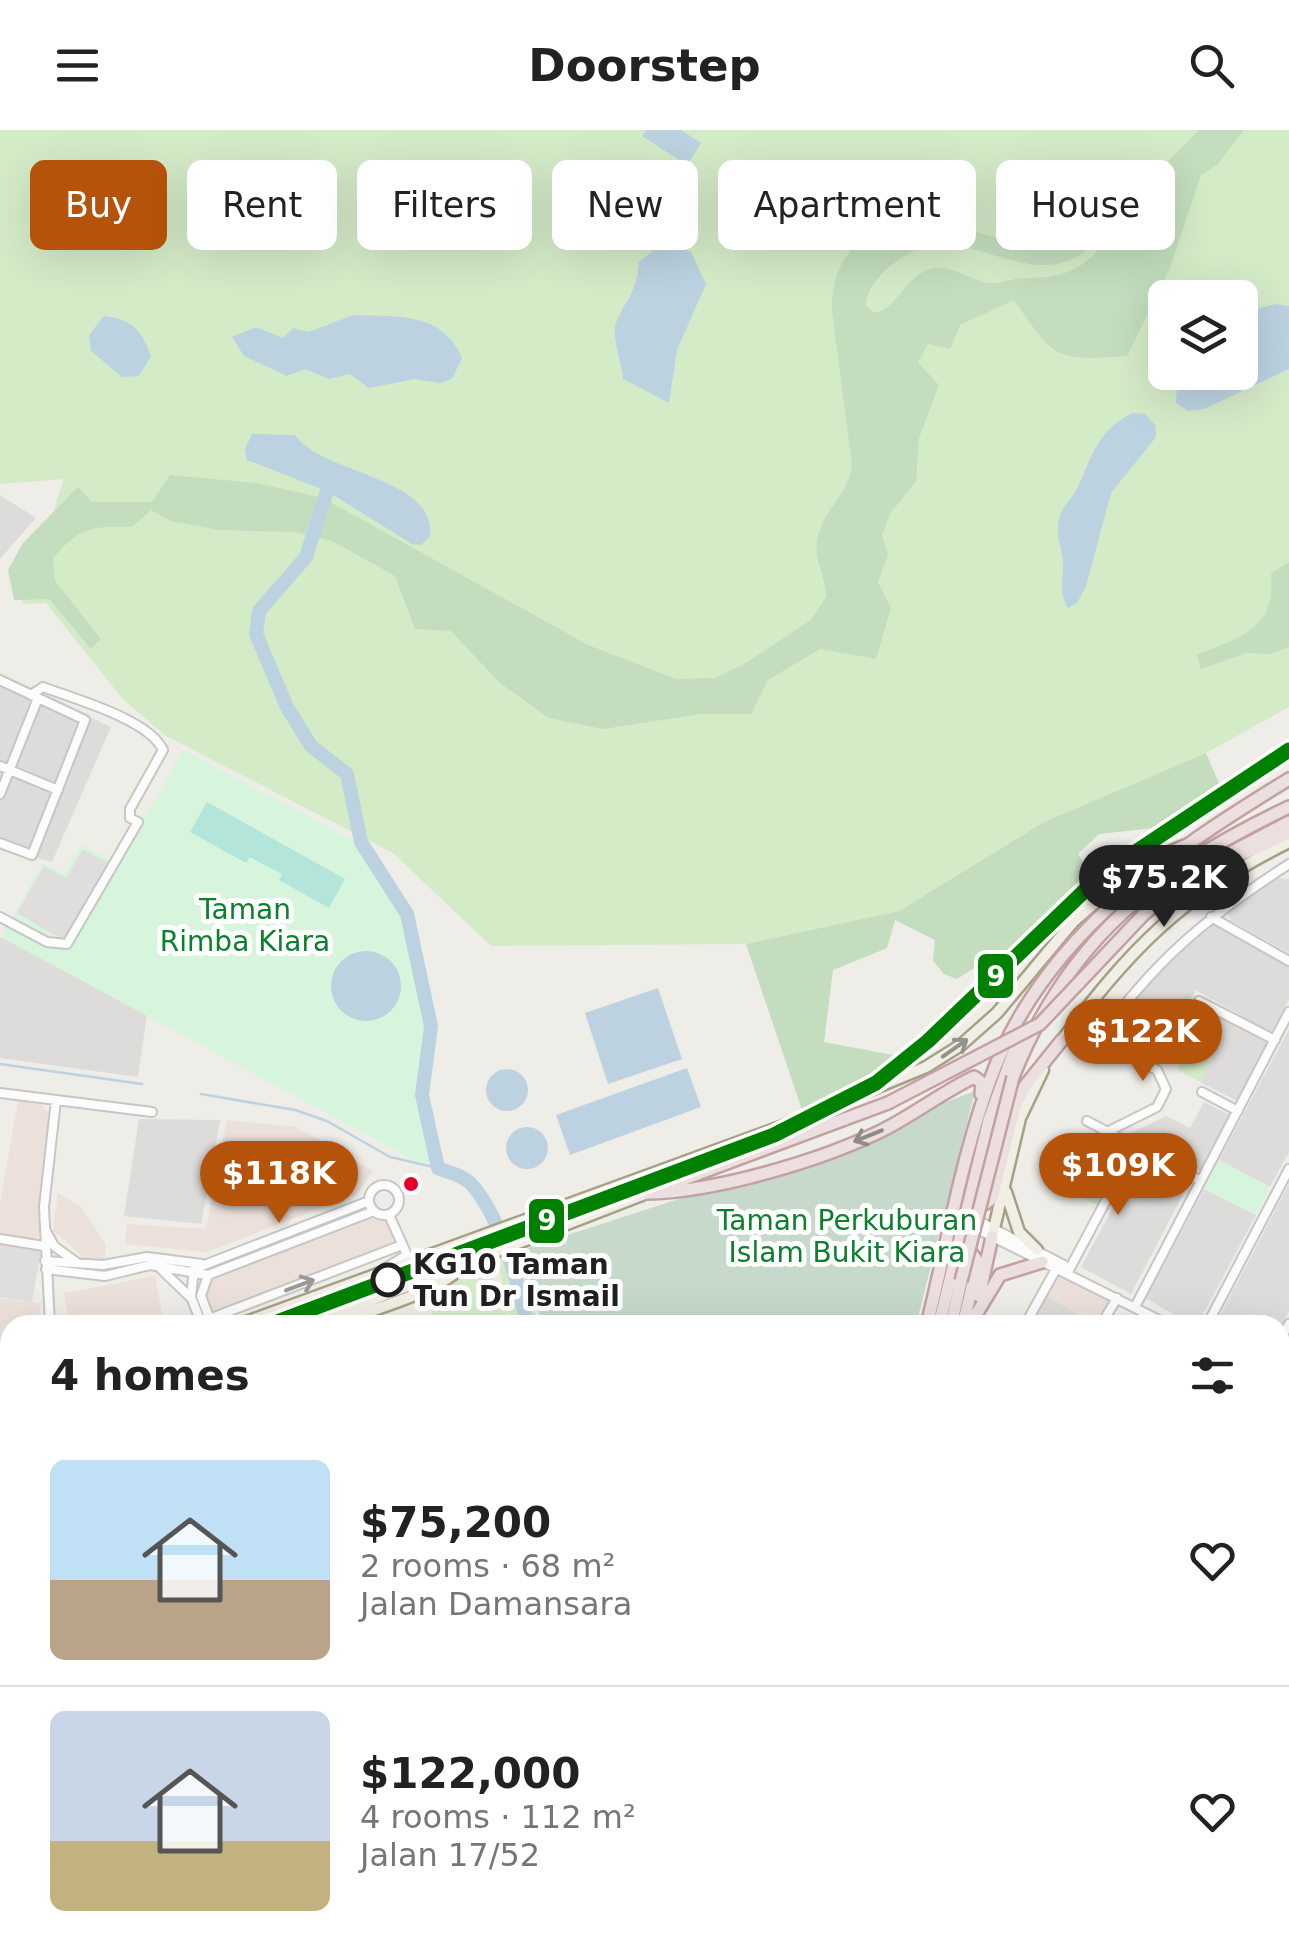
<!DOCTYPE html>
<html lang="en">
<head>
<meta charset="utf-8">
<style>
  :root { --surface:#fff; --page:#f2f2f2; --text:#222; --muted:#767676; --line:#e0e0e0; --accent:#b45309 }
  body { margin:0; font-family:"DejaVu Sans",sans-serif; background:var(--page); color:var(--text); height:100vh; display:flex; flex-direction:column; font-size:38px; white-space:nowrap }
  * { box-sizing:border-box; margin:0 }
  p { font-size:32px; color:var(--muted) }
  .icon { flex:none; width:55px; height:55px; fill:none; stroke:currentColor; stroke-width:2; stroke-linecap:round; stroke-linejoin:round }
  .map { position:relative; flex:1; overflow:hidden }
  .panel { position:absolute; left:0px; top:1185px; width:1290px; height:642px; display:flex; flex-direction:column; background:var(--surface); border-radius:30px 30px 0 0; box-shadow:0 10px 40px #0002 }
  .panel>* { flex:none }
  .hud { position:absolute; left:30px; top:30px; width:1230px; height:90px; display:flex; gap:20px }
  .buttons { position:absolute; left:1148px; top:150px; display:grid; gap:20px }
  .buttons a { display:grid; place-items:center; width:110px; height:110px; border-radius:15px; background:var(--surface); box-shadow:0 10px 40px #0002; font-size:50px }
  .price { position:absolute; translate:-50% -85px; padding:0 22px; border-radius:35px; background:var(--accent); color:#fff; font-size:32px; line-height:65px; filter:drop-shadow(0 2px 5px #0008) }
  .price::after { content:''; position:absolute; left:50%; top:60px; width:30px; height:22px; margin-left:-15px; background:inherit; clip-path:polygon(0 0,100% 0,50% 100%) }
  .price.active { background:#222; color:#fff }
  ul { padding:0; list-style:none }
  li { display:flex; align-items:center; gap:30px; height:250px; padding:0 50px }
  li+li { border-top:2px solid var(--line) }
  li span { display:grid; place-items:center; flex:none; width:280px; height:200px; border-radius:15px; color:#555 }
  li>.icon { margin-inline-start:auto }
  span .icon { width:120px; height:120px; fill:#fffc; stroke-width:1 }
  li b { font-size:42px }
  h2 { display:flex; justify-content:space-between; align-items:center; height:120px; padding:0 50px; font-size:42px }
  .chip { padding:0 35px; border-radius:15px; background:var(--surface); box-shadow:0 10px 40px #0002; font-size:35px; line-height:90px }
  .chip.active { background:var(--accent); color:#fff }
  header { display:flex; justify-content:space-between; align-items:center; height:130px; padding:0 50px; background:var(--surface); font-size:45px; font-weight:700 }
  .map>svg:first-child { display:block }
  .residential { fill:#dddcda }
  .commercial { fill:#ece0da }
  .education { fill:#f4f7e4 }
  .grass { fill:#d4ebc8; fill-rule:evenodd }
  .forest { fill:#c3ddbe }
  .cemetery { fill:#c7d9cb }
  .park { fill:#d7f4dc }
  .pitch { fill:#b4e5da }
  .parking { fill:#dfdedc }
  .water { fill:#bcd2e1 }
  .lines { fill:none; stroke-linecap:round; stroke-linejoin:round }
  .stream { stroke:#bcd2e1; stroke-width:2.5 }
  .river { stroke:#bcd2e1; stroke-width:14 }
  .minor-casing { stroke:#c7c6c4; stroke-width:12 }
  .major-casing { stroke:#a5a184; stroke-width:15 }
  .highway-casing { stroke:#c3a1a3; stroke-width:16 }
  .minor { stroke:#fcfcfc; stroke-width:8 }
  .major { stroke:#f1efe5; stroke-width:10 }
  .highway { stroke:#ebe0df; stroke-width:11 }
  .highway-bridge-casing { stroke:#c3a1a3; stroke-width:16; stroke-linecap:butt }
  .highway-bridge { stroke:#ebe0df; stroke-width:11 }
  .metro-1-casing { stroke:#fff; stroke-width:22 }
  .metro-1 { stroke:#008000; stroke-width:15 }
  .oneway { stroke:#93928c }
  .oneway2 { stroke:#908a89 }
  .oneway3 { stroke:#999 }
  .bus-dot { fill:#e4002b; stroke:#fff; stroke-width:4 }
  .stop-dot { fill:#fff; stroke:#202020; stroke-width:5 }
  .labels { text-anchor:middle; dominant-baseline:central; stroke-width:10; stroke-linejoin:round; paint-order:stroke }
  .park-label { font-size:28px; fill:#0c802d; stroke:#fff }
  .stop-label { font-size:28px; font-weight:bold; fill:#202020; stroke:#fff; text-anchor:start }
  .line-badge { stroke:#fff; stroke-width:4 }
  .badge-label { font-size:28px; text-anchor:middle; font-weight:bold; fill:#fff }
</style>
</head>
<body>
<header><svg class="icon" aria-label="menu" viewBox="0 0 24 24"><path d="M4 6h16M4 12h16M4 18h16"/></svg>Doorstep<svg class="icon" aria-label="search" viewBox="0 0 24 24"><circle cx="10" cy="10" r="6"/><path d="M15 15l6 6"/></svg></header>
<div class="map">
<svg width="1289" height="1827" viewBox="0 0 1289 1827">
  <rect width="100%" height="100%" fill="#eeede8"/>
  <path class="residential" d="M0 365 36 388 0 429Z
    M0 545 111 597 52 732 0 717Z
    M1275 748 1289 749V823L1231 791 1228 782Z
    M1212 794 1289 835V869L1272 903 1196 860 1188 874 1268 911 1237 971 1200 952 1216 921 1190 908 1178 929 1116 913 1112 902 1154 846Z
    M0 807 147 884 138 947 0 928Z
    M1289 899V1022L1270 1057 1219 1030Z
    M1204 972 1230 985 1201 1041 1131 1003 1166 986 1190 998Z
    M139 989 220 990 201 1094 124 1086Z
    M1140 1027 1189 1053 1131 1164 1081 1137Z
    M1289 1054V1181L1280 1198 1215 1195Z
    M1204 1059 1256 1085 1198 1194 1191 1195 1146 1168Z
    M1045 1165 1098 1195H1029Z
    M1043 1818H1142L1149 1825 1034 1827Z"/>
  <path class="commercial" d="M18 971 42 975 49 985 39 1106 32 1111 0 1106V1074Z
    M227 990 296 997 373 1041 357 1064 207 1122 125 1114 127 1094 206 1099Z
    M58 1063 80 1076 106 1114 104 1132 87 1130 53 1100Z
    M371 1085 390 1090 400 1114 211 1186 204 1165 210 1147Z
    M1057 1143 1111 1172 1098 1195 1046 1165Z
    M155 1146 164 1195H69L64 1163Z
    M0 1168 41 1174 38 1195H10V1270L0 1268Z
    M765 1818H883L901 1827H757Z"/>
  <path class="education" d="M10 1382V1548L0 1543V1387Z
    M0 1643 10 1648V1818H117L112 1827H35L0 1815Z"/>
  <path class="grass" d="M0 0H1289V577L1206 623 1044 692 899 781 746 814 491 816 393 723 166 606 123 569 46 473 22 474 64 349 0 354ZM1165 168H1240V242H1165Z
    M1189 907 1216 921 1200 952 1178 940Z
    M1113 1012 1126 1019 1097 1075 1043 1045Z
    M518 1120 539 1195H512L496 1127Z
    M486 1132 508 1181V1195H428L433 1178 440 1175 437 1156 471 1144 470 1138Z"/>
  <path class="forest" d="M1199 0H1244L1217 35 1201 45 1170 138 1127 226C1054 231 1055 229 1014 170L960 195 950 219 928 214 918 233 939 255 919 308 916 351 890 384 882 405 888 425 878 452 891 478 876 529 820 519 768 550 751 584H701L603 599 549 588 500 553 451 501 415 499 395 446 332 411 295 402 220 400 171 391 151 380 132 397C92 396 80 397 53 428L55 451 101 509 91 519 49 469 14 470 8 440 23 413 78 357 92 372H152L170 345 257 353 323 368 588 515 676 549 715 548 746 533 811 490 826 467C826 445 812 429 818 406 825 378 849 363 852 335L832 181C830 97 904 86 972 101 999 107 1028 121 1055 116 1079 111 1085 92 1101 77L1109 76C1111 89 1104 101 1096 111 1050 161 997 118 944 114 915 112 866 146 866 176L875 183C901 176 905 143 935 138 956 135 982 159 1002 152 1024 145 1048 151 1070 141 1098 129 1104 109 1120 86 1141 55 1174 27 1199 0Z
    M1289 432V517L1269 524 1246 523 1201 539 1197 525C1242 506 1276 500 1271 443Z
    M1206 623 1219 653 1154 698 1099 704 1078 724 1091 744 988 839 979 835 957 849 944 844 933 831 935 810 895 790 887 818 833 840 824 912 898 926 840 966 802 980 746 814 899 781 1044 692Z"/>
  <path class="cemetery" d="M975 961 916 1195H542L521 1120 772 1039Z"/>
  <path class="park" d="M183 620 356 712 404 787 424 887 415 969 431 1031 419 1033 1 807 43 733 64 744 82 714 118 735Z
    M1219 1030 1270 1057 1256 1085 1204 1059Z
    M443 1818H585L577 1827H471Z"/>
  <path class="pitch" d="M207 672 345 749 329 778 279 750 282 744 250 727 246 733 190 702Z"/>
  <path class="parking" d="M83 719 110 734 65 811 17 783 44 736 66 748Z
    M0 1115 41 1121 32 1172 0 1167Z"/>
  <path class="water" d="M646 0H681L701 13 687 35 642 6Z
    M674 115 691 122 706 154 677 220 669 273 623 249C622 233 611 206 616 193 627 166 636 166 639 132L657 117Z
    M1276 174 1289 176V239L1204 279 1188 281 1176 273C1174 237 1215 242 1240 242V193L1252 180Z
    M353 185C396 187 442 181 462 228L452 249 440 253 415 249 369 258 350 244 329 249 305 239 287 246 244 226 232 207 256 197 283 208 293 198 309 202Z
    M104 186C132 189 142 201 151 226L139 246 122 247 91 221 89 205Z
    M1132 283 1145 284 1156 296V307L1111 363 1086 456 1077 473 1068 478C1058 462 1064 450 1063 433 1063 420 1056 408 1058 395 1060 375 1072 371 1079 355 1093 323 1099 300 1132 283Z
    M252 304 295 305C323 345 436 346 430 406L421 415 412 414 327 361 247 330 245 319Z
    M331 856a35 35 0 1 1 70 0a35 35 0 1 1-70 0Z
    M658 858 682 929 608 954 585 883Z
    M687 938 701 977 570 1025 556 985Z
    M486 960a21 21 0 1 1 42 0a21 21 0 1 1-42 0Z
    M506 1018a21 21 0 1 1 42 0a21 21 0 1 1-42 0Z"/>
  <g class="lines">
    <path class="stream" d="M0 934 142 954
      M201 964 295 980 327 991 390 1027 438 1038"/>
    <path class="river" d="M327 361 306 427 259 481 256 504 287 577 311 616 347 644 361 712 407 784 431 896 422 965 438 1038C450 1043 465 1046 473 1056 501 1089 519 1154 527 1195
      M1150 1818 1158 1827"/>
    <defs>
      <path id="minor" d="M0 550 85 590 32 725 0 713
        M0 636 58 660
        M0 664 38 568
        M0 787 47 812 67 814 138 692 130 688V679L163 620C149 589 74 569 43 557L31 565
        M1211 787 1289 831
        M1199 871 1275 910
        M1202 962 1238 981
        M0 963 152 982
        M1087 991 1201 1051
        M1107 1002 1157 977 1166 959 1157 940 1107 915 1102 904C1159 826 1209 786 1289 734
        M369 1070a15 15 0 1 1 30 0a15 15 0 1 1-30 0Z
        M975 1089 1064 1135 1066 1141
        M973 1097 1169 1195
        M45 1099 54 1116 76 1132
        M0 1109 44 1116
        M45 1131 103 1135 147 1127 202 1134
        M46 1139 105 1146 150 1135 208 1145 374 1081
        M161 1139 190 1167
        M384 1139 407 1125 389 1085
        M1068 1142 1135 1016
        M208 1145 201 1166 212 1195
        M1135 1177 1289 882
        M209 1189 402 1115
        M50 1195 44 1077 56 970
        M202 1195 191 1167 194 1139 369 1071
        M1025 1195 1056 1139
        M1101 1195 1117 1168
        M1207 1195 1289 1039
        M1280 1211 1289 1194
        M1280 1253 1289 1257
        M0 1280 10 1276
        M1280 1344 1289 1349
        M0 1380 10 1376
        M1280 1427 1289 1410
        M0 1555 10 1561
        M1280 1562 1289 1553
        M0 1633 10 1638
        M1280 1675 1289 1665
        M1280 1778 1289 1785
        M212 1818 240 1827
        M427 1818 454 1827
        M866 1818 883 1827
        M913 1818 930 1827
        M930 1818 947 1827
        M0 1823 11 1827
        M124 1827 129 1818
        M203 1827 208 1818
        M303 1827 308 1818
        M586 1827 594 1818
        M677 1827 685 1818
        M1231 1827 1240 1818"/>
      <path id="major" d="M1060 913C1131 818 1182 765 1289 712
        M1006 1062 1019 1102 1037 1120
        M992 1107 1020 988 1043 940
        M202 1195V1194
        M238 1195 783 996 926 937 961 915 997 883 1073 792 1105 764 1155 728 1186 715
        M288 1195 314 1185
        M307 1195 647 1063
        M331 1195C368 1180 445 1162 468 1130
        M0 1298 10 1294
        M0 1327 10 1324
        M1280 1741 1289 1747
        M1280 1758 1289 1764"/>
      <path id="highway" d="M1229 730 1289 703
        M1144 784 1201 738 1289 692
        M1013 947C1068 808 1157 740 1289 677
        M660 1058 888 973
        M647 1063C714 1062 819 1031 879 1002 912 986 941 963 974 947L982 953 981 964
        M976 1069 986 1073 992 1068 1015 977 1025 956 1062 910
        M962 1123 972 1124 978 1132 963 1195
        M979 1166 992 1107
        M974 1188 1000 1145 1042 1132
        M927 1195C948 1110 963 1018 995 937 1049 802 1170 722 1289 649
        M939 1195 989 990 1021 902
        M951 1195 961 1151
        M692 1827 700 1818
        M707 1827 716 1818
        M722 1827 730 1818
        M736 1827 744 1818
        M748 1827 756 1818"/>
    </defs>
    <use href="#minor" class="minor-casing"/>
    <use href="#major" class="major-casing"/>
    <use href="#highway" class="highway-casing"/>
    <use href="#minor" class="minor"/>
    <use href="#major" class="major"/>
    <use href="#highway" class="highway"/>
    <defs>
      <path id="highway-bridge" d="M888 973 1040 894 1144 784
        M961 1151 1013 947"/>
    </defs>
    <use href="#highway-bridge" class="highway-bridge-casing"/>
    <use href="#highway-bridge" class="highway-bridge"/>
    <defs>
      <path id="metro-1" d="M269 1195 774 1005 876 953 928 911 1101 745 1289 620"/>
    </defs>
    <use href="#metro-1" class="metro-1-casing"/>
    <use href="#metro-1" class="metro-1"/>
  </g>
  <defs><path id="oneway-shaft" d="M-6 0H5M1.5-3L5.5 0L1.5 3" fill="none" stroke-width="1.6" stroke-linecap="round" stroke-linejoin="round" transform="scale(2.5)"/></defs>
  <use class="oneway" href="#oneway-shaft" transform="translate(955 918) rotate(-35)"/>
  <use class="oneway2" href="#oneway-shaft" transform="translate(868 1006) rotate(158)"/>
  <use class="oneway3" href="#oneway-shaft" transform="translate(300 1155) rotate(-21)"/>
  <circle class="bus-dot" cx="411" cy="1054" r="9"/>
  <circle class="stop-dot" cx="388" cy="1150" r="15"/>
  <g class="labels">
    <g class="park-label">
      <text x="245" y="779">Taman<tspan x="245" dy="32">Rimba Kiara</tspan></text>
      <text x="847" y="1090">Taman Perkuburan<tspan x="847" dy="32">Islam Bukit Kiara</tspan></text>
    </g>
    <g class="stop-label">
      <text x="413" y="1134">KG10 Taman<tspan x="413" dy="32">Tun Dr Ismail</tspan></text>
    </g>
  </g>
  <g class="line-badge">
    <rect x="976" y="822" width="39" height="48" rx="10" fill="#008000"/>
    <rect x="527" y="1067" width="39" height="48" rx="10" fill="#008000"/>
  </g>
  <g class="badge-label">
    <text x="996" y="856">9</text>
    <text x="547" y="1100">9</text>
  </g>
</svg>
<div class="buttons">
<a><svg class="icon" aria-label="layers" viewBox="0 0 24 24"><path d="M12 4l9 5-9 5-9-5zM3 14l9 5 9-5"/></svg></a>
</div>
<b class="price active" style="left:1164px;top:800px">$75.2K</b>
<b class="price" style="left:1143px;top:954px">$122K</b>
<b class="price" style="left:1118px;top:1088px">$109K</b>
<b class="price" style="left:279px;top:1096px">$118K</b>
<div class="hud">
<a class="chip active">Buy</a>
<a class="chip">Rent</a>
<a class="chip">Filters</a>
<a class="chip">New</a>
<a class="chip">Apartment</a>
<a class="chip">House</a>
</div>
<section class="panel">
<h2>4 homes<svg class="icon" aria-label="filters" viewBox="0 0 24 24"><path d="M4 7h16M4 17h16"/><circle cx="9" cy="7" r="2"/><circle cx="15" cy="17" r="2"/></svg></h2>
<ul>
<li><span style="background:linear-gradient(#bfe0f5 60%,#b9a48a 0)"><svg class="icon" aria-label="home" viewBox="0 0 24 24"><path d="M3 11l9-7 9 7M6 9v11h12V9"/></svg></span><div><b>$75,200</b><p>2 rooms · 68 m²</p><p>Jalan Damansara</p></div><svg class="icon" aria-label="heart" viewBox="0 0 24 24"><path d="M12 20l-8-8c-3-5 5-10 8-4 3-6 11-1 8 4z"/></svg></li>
<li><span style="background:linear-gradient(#c9d6e8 65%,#c2b280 0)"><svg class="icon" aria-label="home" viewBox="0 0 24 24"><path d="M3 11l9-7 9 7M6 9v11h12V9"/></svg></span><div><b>$122,000</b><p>4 rooms · 112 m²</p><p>Jalan 17/52</p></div><svg class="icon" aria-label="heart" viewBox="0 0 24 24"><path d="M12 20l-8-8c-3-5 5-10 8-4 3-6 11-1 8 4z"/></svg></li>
</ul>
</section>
</div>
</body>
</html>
